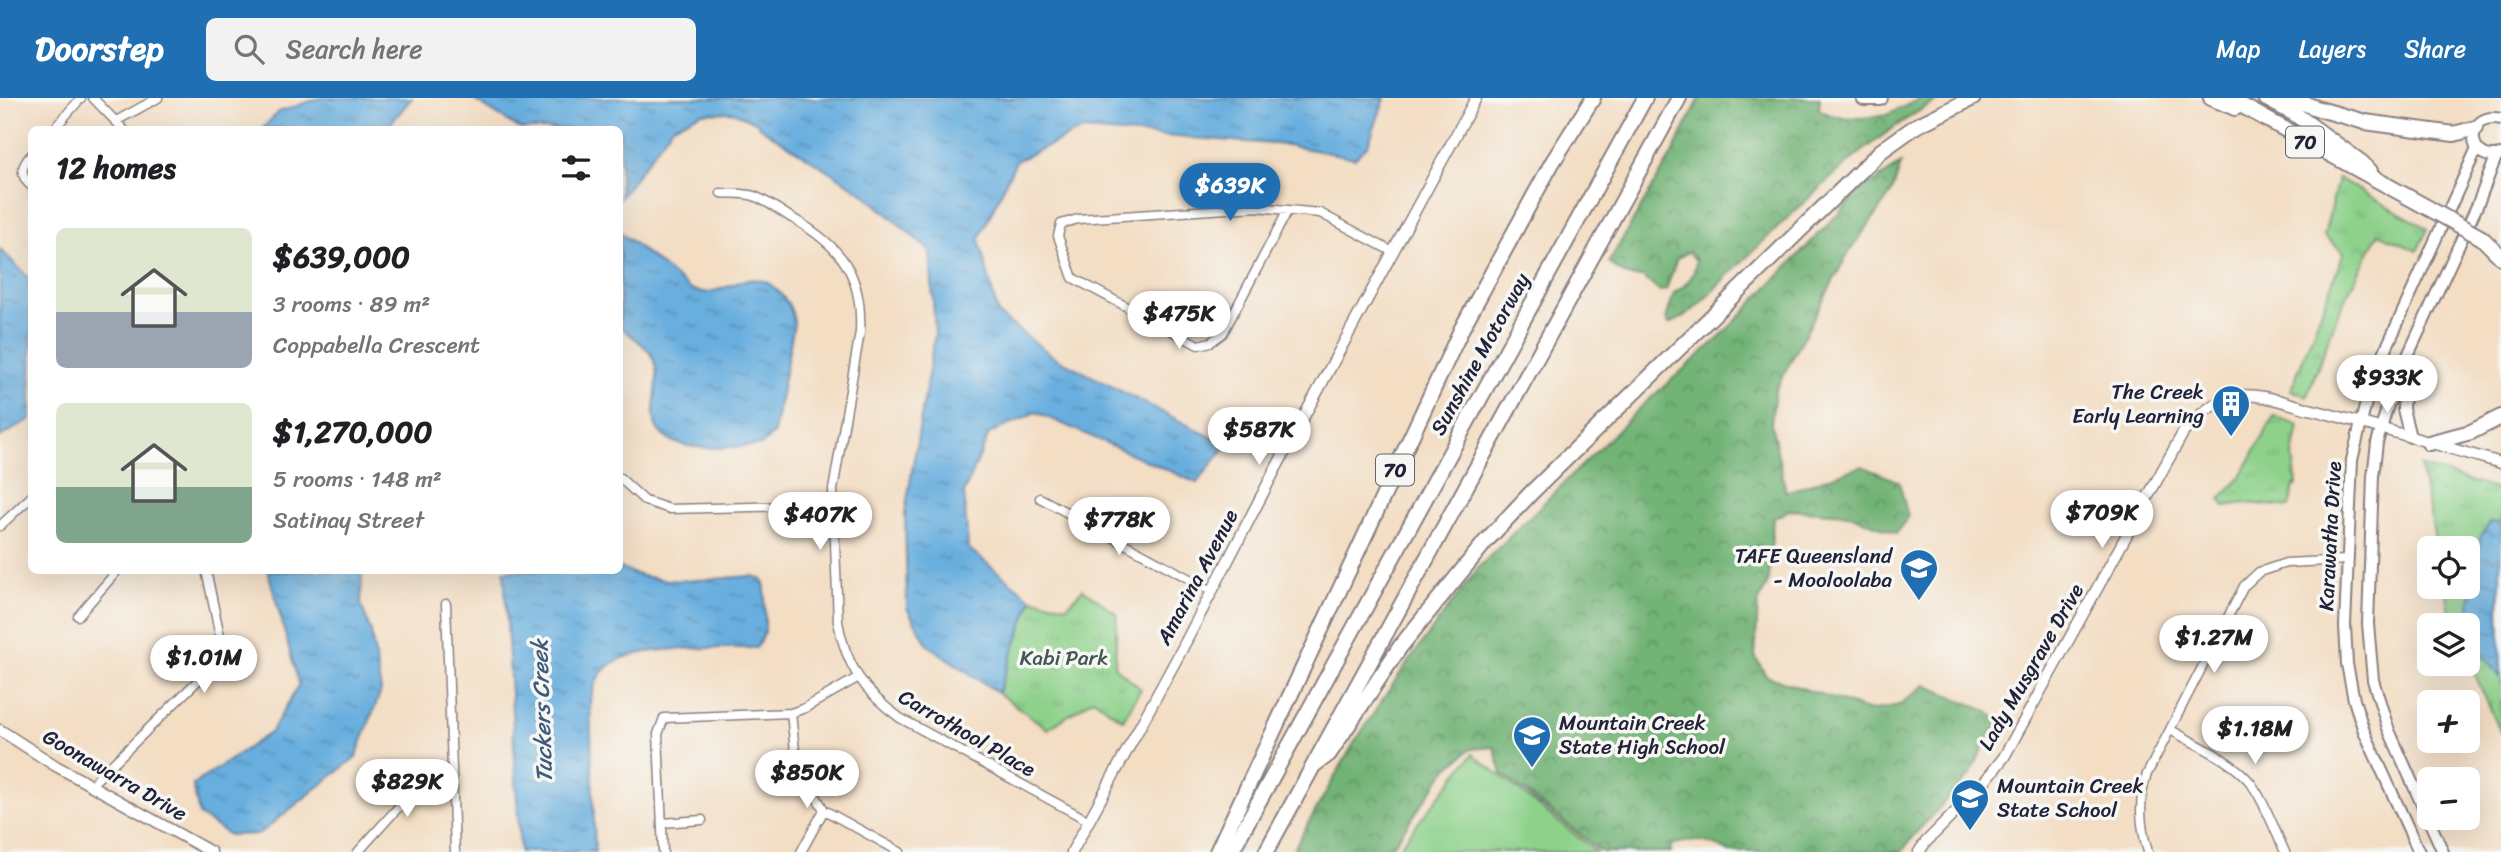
<!DOCTYPE html>
<html lang="en">
<head>
<meta charset="utf-8">
<style>
  :root { --surface:#fff; --page:#f2f2f2; --text:#202124; --muted:#757577; --accent:#1f6fb2 }
  body { margin:0; font-family:Sriracha,sans-serif; background:var(--page); color:var(--text); height:100vh; display:flex; flex-direction:column; font-size:26px; white-space:nowrap }
  * { box-sizing:border-box; margin:0 }
  p { font-size:23px; color:var(--muted) }
  .icon { flex:none; width:38px; height:38px; fill:none; stroke:currentColor; stroke-width:2; stroke-linecap:round; stroke-linejoin:round }
  .map { position:relative; flex:1; overflow:hidden }
  .details { position:absolute; left:28px; top:28px; width:595px; height:448px; display:flex; flex-direction:column; background:var(--surface); border-radius:10px; box-shadow:0 7px 28px #0002 }
  .details>* { flex:none }
  .tools { position:absolute; left:2417px; top:438px; display:grid; gap:14px }
  .tools a { display:grid; place-items:center; width:63px; height:63px; border-radius:10px; background:var(--surface); box-shadow:0 7px 28px #0002; font-size:35px }
  .price { position:absolute; translate:-50% -60px; padding:0 16px; border-radius:24px; background:#fff; color:#222; font-size:23px; line-height:46px; filter:drop-shadow(0 2px 4px #0008) }
  .price::after { content:''; position:absolute; left:50%; top:42px; width:21px; height:16px; margin-left:-10px; background:inherit; clip-path:polygon(0 0,100% 0,50% 100%) }
  .price.current { background:var(--accent); color:#fff }
  ul { padding:0; list-style:none }
  li { display:flex; align-items:center; gap:21px; height:175px; padding:0 28px }
  li span { display:grid; place-items:center; flex:none; width:196px; height:140px; border-radius:10px; color:#555 }
  li>.icon { margin-inline-start:auto }
  span .icon { width:84px; height:84px; fill:#fffc; stroke-width:1 }
  li b { font-size:30px }
  h2 { display:flex; justify-content:space-between; align-items:center; height:84px; padding:0 28px; font-size:30px }
  header { display:flex; align-items:center; gap:42px; box-sizing:border-box; height:98px; padding:0 35px; background:var(--accent); color:#fff }
  header strong { font-size:33px }
  nav { display:flex; gap:38px; margin-inline-start:auto; font-size:24px }
  .search { width:490px; height:63px; background:var(--page); display:flex; align-items:center; gap:18px; box-sizing:border-box; padding:0 24px; border-radius:10px; color:var(--muted); font-size:26px }
  .map>svg:first-child { display:block }
  .grass { fill:url(#grass-tufts); stroke:#587a62; stroke-width:2 }
  .forest { fill:url(#forest-crowns); stroke:#4a6a58; stroke-width:2 }
  .garden { fill:#8dd18a; stroke:#587a62; stroke-width:2 }
  .water { fill:url(#water-ripples); stroke:#45688c; stroke-width:2 }
  .lines { fill:none; stroke-linecap:round; stroke-linejoin:round }
  .minor-casing { stroke:#8a807f; stroke-width:11 }
  .tertiary-casing { stroke:#8a807f; stroke-width:13 }
  .secondary-casing { stroke:#8a807f; stroke-width:14 }
  .motorway-casing { stroke:#8a807f; stroke-width:18 }
  .minor { stroke:#fff; stroke-width:8 }
  .tertiary { stroke:#fff; stroke-width:10 }
  .secondary { stroke:#fff; stroke-width:10 }
  .motorway { stroke:#fff; stroke-width:14 }
  .motorway-bridge-casing { stroke:#8a807f; stroke-width:18; stroke-linecap:butt }
  .motorway-bridge { stroke:#fff; stroke-width:14 }
  .labels { text-anchor:middle; dominant-baseline:central; stroke-width:7; stroke-linejoin:round; paint-order:stroke }
  .shield { fill:#f6f6f2; stroke:#626272; stroke-width:2 }
  .shield-label { font-size:19px; font-weight:bold; fill:#22223b }
  .street-label { font-size:21px; fill:#22223b; stroke:#f6f6f2 }
  .poi-label { font-size:21px; fill:#22223b; stroke:#f6f6f2; text-anchor:end }
  .park-label { font-size:21px; fill:#425753; stroke:#f6f6f2 }
  .water-label { font-size:23px; font-style:italic; fill:#3e5a7c; stroke:#f6f6f2 }
</style>
</head>
<body>
<header>
<strong>Doorstep</strong>
<div class="search"><svg class="icon" aria-label="search" viewBox="0 0 24 24"><circle cx="10" cy="10" r="6"/><path d="M15 15l6 6"/></svg>Search here</div>
<nav><a>Map</a><a>Layers</a><a>Share</a></nav>
</header>
<div class="map">
<svg width="2501" height="754" viewBox="0 0 2501 754">
  <defs>
    <pattern id="grass-tufts" width="24" height="20" patternUnits="userSpaceOnUse" patternTransform="scale(1.75)"><rect width="24" height="20" fill="#8dd18a"/><path d="M3 7l-1-3M5 7V3M7 7l1-3M15 17l-1-3M17 17v-4M19 17l1-3" fill="none" stroke="#79b378"/></pattern>
    <pattern id="forest-crowns" width="20" height="18" patternUnits="userSpaceOnUse" patternTransform="scale(1.75)"><rect width="20" height="18" fill="#72b376"/><path d="M2 6a3 3 0 1 1 6 0M12 15a3 3 0 1 1 6 0" fill="none" stroke="#5d9162"/></pattern>
    <pattern id="water-ripples" width="26" height="14" patternUnits="userSpaceOnUse" patternTransform="scale(1.75)"><rect width="26" height="14" fill="#68aede"/><path d="M2 4q2-2 4 0t4 0M15 11q2-2 4 0t4 0" fill="none" stroke="#558db5"/></pattern>
  </defs>
  <rect width="100%" height="100%" fill="#f6f6f2"/>
  <filter id="ink" filterUnits="userSpaceOnUse"><feTurbulence type="fractalNoise" baseFrequency=".0143" numOctaves="2"/><feDisplacementMap in="SourceGraphic" scale="14" xChannelSelector="R" yChannelSelector="G"/><feConvolveMatrix kernelMatrix="1 2 1 2 8 2 1 2 1" color-interpolation-filters="sRGB"/></filter>
  <filter id="wash" filterUnits="userSpaceOnUse"><feTurbulence type="fractalNoise" baseFrequency=".00686" numOctaves="4" result="noise"/><feDisplacementMap in="SourceGraphic" scale="28" xChannelSelector="R" yChannelSelector="G"/><feGaussianBlur stdDeviation="1.57" result="paint"/><feColorMatrix in="noise" values="0 0 0 0 0 0 0 0 0 0 0 0 0 0 0 0 0 1.4 0 .05"/><feComposite in="paint" operator="in"/></filter>
  <g filter="url(#wash)">
    <rect width="100%" height="100%" fill="#f3ddc3"/>
    <path class="grass" d="M2338 80 2428 131 2417 153 2379 135 2339 213 2307 298 2291 292 2344 154 2324 138Z
      M2274 318 2299 327 2293 358 2297 388H2294L2289 409 2246 405 2225 408 2220 401 2240 380Z
      M2420 368 2501 393V425L2491 424 2481 438 2471 484 2481 554 2501 580V635L2468 561V527H2453L2445 488H2468V450H2437Z
      M1083 491 1117 516 1115 569 1141 591 1123 622 1093 601 1048 631 998 595 1032 501 1067 508Z"/>
    <path class="forest" d="M1700 0H1820L1819 12 1835 19 1862 20 1887 17 1921 0H1942C1860 43 1798 112 1731 174 1712 192 1694 217 1669 226L1666 221 1674 195C1687 187 1695 179 1696 162L1688 154 1677 160 1666 192 1659 193 1643 179C1629 180 1619 175 1609 164L1672 56Z
      M1901 66 1892 94 1847 157 1775 293 1771 325 1786 394 1862 368 1899 384 1908 419 1896 435 1847 416 1789 412 1773 421 1769 482 1758 505 1755 558 1766 578 1870 613 1899 607 1925 587 1987 613 2000 624 1987 641 1971 676 1913 738 1902 754H1730C1707 742 1696 740 1671 747V754H1602L1502 676 1494 649 1471 651 1447 671 1388 754 1376 752 1375 754H1292L1354 645 1403 571 1478 470 1643 307 1719 240 1861 92Z"/>
    <path class="garden" d="M1473 656 1597 754H1395Z"/>
    <path class="water" d="M320 0H412L386 31H262L278 14Z
      M471 0H1385L1368 47 1355 60 1287 47 1082 32 1016 63 979 141 998 216 1054 259 1227 347 1197 385 1036 314 989 336 964 394 968 450 1032 501 998 595 928 547 907 510 905 415 935 235 930 153 863 95 758 28V25L733 14 702 15 673 28 620 100V32L520 31Z
      M620 134 690 191C723 206 747 162 777 192 788 203 792 210 794 225L774 335 762 347C731 348 649 363 654 311 655 294 661 274 652 258 645 246 630 237 620 229Z
      M0 151 32 183 31 321 0 339Z
      M2491 424 2501 425 2499 515 2501 580 2481 555 2470 522 2471 484 2481 438Z
      M620 470C660 490 709 480 753 478L762 481 765 489V534L756 550C719 551 632 545 606 570 596 579 593 592 590 604L595 754H520L504 473 620 472Z
      M268 473H362L361 506 371 534 381 593 356 659 259 736 229 737 199 717 193 687 271 634 299 587Z"/>
  </g>
  <g filter="url(#ink)">
    <g class="lines">
      <defs>
        <path id="minor" d="M93 0 124 32
          M116 23 158 0
          M53 32 81 0
          M32 56C20 69 19 77 32 89
          M721 95C731 96 745 95 754 98 767 103 780 113 792 120 841 148 863 176 860 234L833 392 838 524C846 568 864 594 900 620L1089 723
          M1288 112 1223 235 1211 244 1198 247 1073 180 1058 138 1061 126 1078 121 1256 109 1320 115 1393 154
          M620 380 645 403 670 411 833 407
          M1040 400 1212 493
          M0 428 32 398
          M446 506 455 754
          M78 518 118 472
          M791 615 795 653 802 674 824 712 900 754
          M2171 632C2196 647 2231 661 2250 684 2265 704 2274 731 2285 754
          M91 687 224 557 206 472
          M662 725 702 722
          M358 754 422 683 451 677
          M663 754 658 636 664 620 791 615 805 610 857 580
          M801 754 824 712
          M2148 754C2140 727 2138 703 2147 676L2244 488 2259 474 2286 465 2348 462"/>
        <path id="tertiary" d="M0 632 56 668 211 754
          M1072 754 1182 551 1275 372 1476 0
          M1919 754 1925 745 1982 687 2004 659 2183 335C2197 319 2213 303 2235 298 2258 294 2287 305 2309 311 2373 327 2437 347 2501 365"/>
        <path id="secondary" d="M2500 57C2466 66 2464 12 2501 21
          M2398 283 2404 296 2403 311 2410 339
          M2419 754 2364 633 2354 602 2347 566 2345 528 2352 362 2371 284 2477 50
          M2443 754 2388 630 2373 582 2368 526 2373 378 2377 345 2387 310 2403 268 2477 108 2496 59"/>
        <path id="motorway" d="M1864 0H1880
          M2211 0 2235 10
          M2228 0 2430 111
          M2265 0 2295 16 2362 65 2370 73
          M2290 0 2319 11 2365 24 2454 36 2476 30
          M2482 140 2501 159
          M2429 345 2471 334 2501 319
          M1314 667 1329 656 1400 549 1486 443 1531 395 1881 53 1916 28 1973 0
          M1217 754 1462 230 1552 65 1593 0
          M1231 754 1645 0
          M1266 754 1679 0"/>
      </defs>
      <use href="#minor" class="minor-casing"/>
      <use href="#tertiary" class="tertiary-casing"/>
      <use href="#secondary" class="secondary-casing"/>
      <use href="#motorway" class="motorway-casing"/>
      <use href="#minor" class="minor"/>
      <use href="#tertiary" class="tertiary"/>
      <use href="#secondary" class="secondary"/>
      <use href="#motorway" class="motorway"/>
      <defs>
        <path id="motorway-bridge" d="M2430 111 2482 140"/>
      </defs>
      <use href="#motorway-bridge" class="motorway-bridge-casing"/>
      <use href="#motorway-bridge" class="motorway-bridge"/>
    </g>
  </g>
  <defs>
    <symbol id="building-pin" viewBox="-11 -11 22 30"><path d="M0 17L-7.5 6A9.5 9.5 0 1 1 7.5 6Z" fill="#1f6fb2" stroke="#f6f6f2"/><path d="M-4-6H4V6H1V3H-1V6H-4ZM-2.5-4.3h1.7v1.8h-1.7ZM.8-4.3h1.7v1.8H.8ZM-2.5-1h1.7V.8h-1.7ZM.8-1h1.7V.8H.8Z" fill="#fff"/></symbol>
    <symbol id="university-pin" viewBox="-11 -11 22 30"><path d="M0 17L-7.5 6A9.5 9.5 0 1 1 7.5 6Z" fill="#1f6fb2" stroke="#f6f6f2"/><path d="M0-5L7-2L0 1L-7-2ZM-4 1L0 2.5L4 1V4Q0 6-4 4Z" fill="#fff"/></symbol>
    <symbol id="school-pin" viewBox="-11 -11 22 30"><path d="M0 17L-7.5 6A9.5 9.5 0 1 1 7.5 6Z" fill="#1f6fb2" stroke="#f6f6f2"/><path d="M0-5L7-2L0 1L-7-2ZM-4 1L0 2.5L4 1V4Q0 6-4 4Z" fill="#fff"/></symbol>
  </defs>
  <g fill-rule="evenodd">
    <use href="#building-pin" x="2209" y="284" width="44" height="60"/>
    <use href="#university-pin" x="1897" y="448" width="44" height="60"/>
    <use href="#school-pin" x="1510" y="615" width="44" height="60"/>
    <use href="#school-pin" x="1948" y="678" width="44" height="60"/>
  </g>
  <g class="labels">
    <g class="shield">
      <rect x="2286" y="28.5" width="38" height="31" rx="5"/>
      <rect x="1376" y="356.5" width="38" height="31" rx="5"/>
    </g>
    <g class="shield-label">
      <text x="2305" y="44">70</text>
      <text x="1395" y="372">70</text>
    </g>
    <g class="street-label">
      <text transform="translate(1480 256) rotate(-61)">Sunshine Motorway</text>
      <text transform="translate(2330 438) rotate(-87)">Karawatha Drive</text>
      <text transform="translate(1197 479) rotate(-62)">Amarina Avenue</text>
      <text transform="translate(2031 569) rotate(-60)">Lady Musgrave Drive</text>
      <text transform="translate(967 635) rotate(30)">Carrothool Place</text>
      <text transform="translate(115 677) rotate(30)">Goonawarra Drive</text>
    </g>
    <g class="poi-label">
      <text x="2204" y="294">The Creek<tspan x="2204" dy="24">Early Learning</tspan></text>
      <text x="1892" y="458">TAFE Queensland<tspan x="1892" dy="24">- Mooloolaba</tspan></text>
      <text x="1559" y="625" text-anchor="start">Mountain Creek<tspan x="1559" dy="24">State High School</tspan></text>
      <text x="1997" y="688" text-anchor="start">Mountain Creek<tspan x="1997" dy="24">State School</tspan></text>
    </g>
    <g class="park-label">
      <text x="1064" y="560">Kabi Park</text>
    </g>
    <g class="water-label">
      <text transform="translate(542 613) rotate(-92)">Tuckers Creek</text>
    </g>
  </g>
</svg>
<div class="tools">
<a><svg class="icon" aria-label="locate" viewBox="0 0 24 24"><circle cx="12" cy="12" r="6"/><path d="M12 2v4M12 18v4M2 12h4M18 12h4"/></svg></a>
<a><svg class="icon" aria-label="layers" viewBox="0 0 24 24"><path d="M12 4l9 5-9 5-9-5zM3 14l9 5 9-5"/></svg></a>
<a>+</a>
<a>−</a>
</div>
<b class="price current" style="left:1230px;top:125px">$639K</b>
<b class="price" style="left:1179px;top:253px">$475K</b>
<b class="price" style="left:2387px;top:317px">$933K</b>
<b class="price" style="left:1259px;top:369px">$587K</b>
<b class="price" style="left:2102px;top:452px">$709K</b>
<b class="price" style="left:820px;top:454px">$407K</b>
<b class="price" style="left:1119px;top:459px">$778K</b>
<b class="price" style="left:2214px;top:577px">$1.27M</b>
<b class="price" style="left:204px;top:597px">$1.01M</b>
<b class="price" style="left:2255px;top:668px">$1.18M</b>
<b class="price" style="left:807px;top:712px">$850K</b>
<b class="price" style="left:407px;top:721px">$829K</b>
<section class="details">
<h2>12 homes<svg class="icon" aria-label="filters" viewBox="0 0 24 24"><path d="M4 7h16M4 17h16"/><circle cx="9" cy="7" r="2"/><circle cx="15" cy="17" r="2"/></svg></h2>
<ul>
<li><span style="background:linear-gradient(#dfe7d0 60%,#9aa5b1 0)"><svg class="icon" aria-label="home" viewBox="0 0 24 24"><path d="M3 11l9-7 9 7M6 9v11h12V9"/></svg></span><div><b>$639,000</b><p>3 rooms · 89 m²</p><p>Coppabella Crescent</p></div></li>
<li><span style="background:linear-gradient(#dfe7d0 60%,#7fa58c 0)"><svg class="icon" aria-label="home" viewBox="0 0 24 24"><path d="M3 11l9-7 9 7M6 9v11h12V9"/></svg></span><div><b>$1,270,000</b><p>5 rooms · 148 m²</p><p>Satinay Street</p></div></li>
</ul>
</section>
</div>
</body>
</html>
